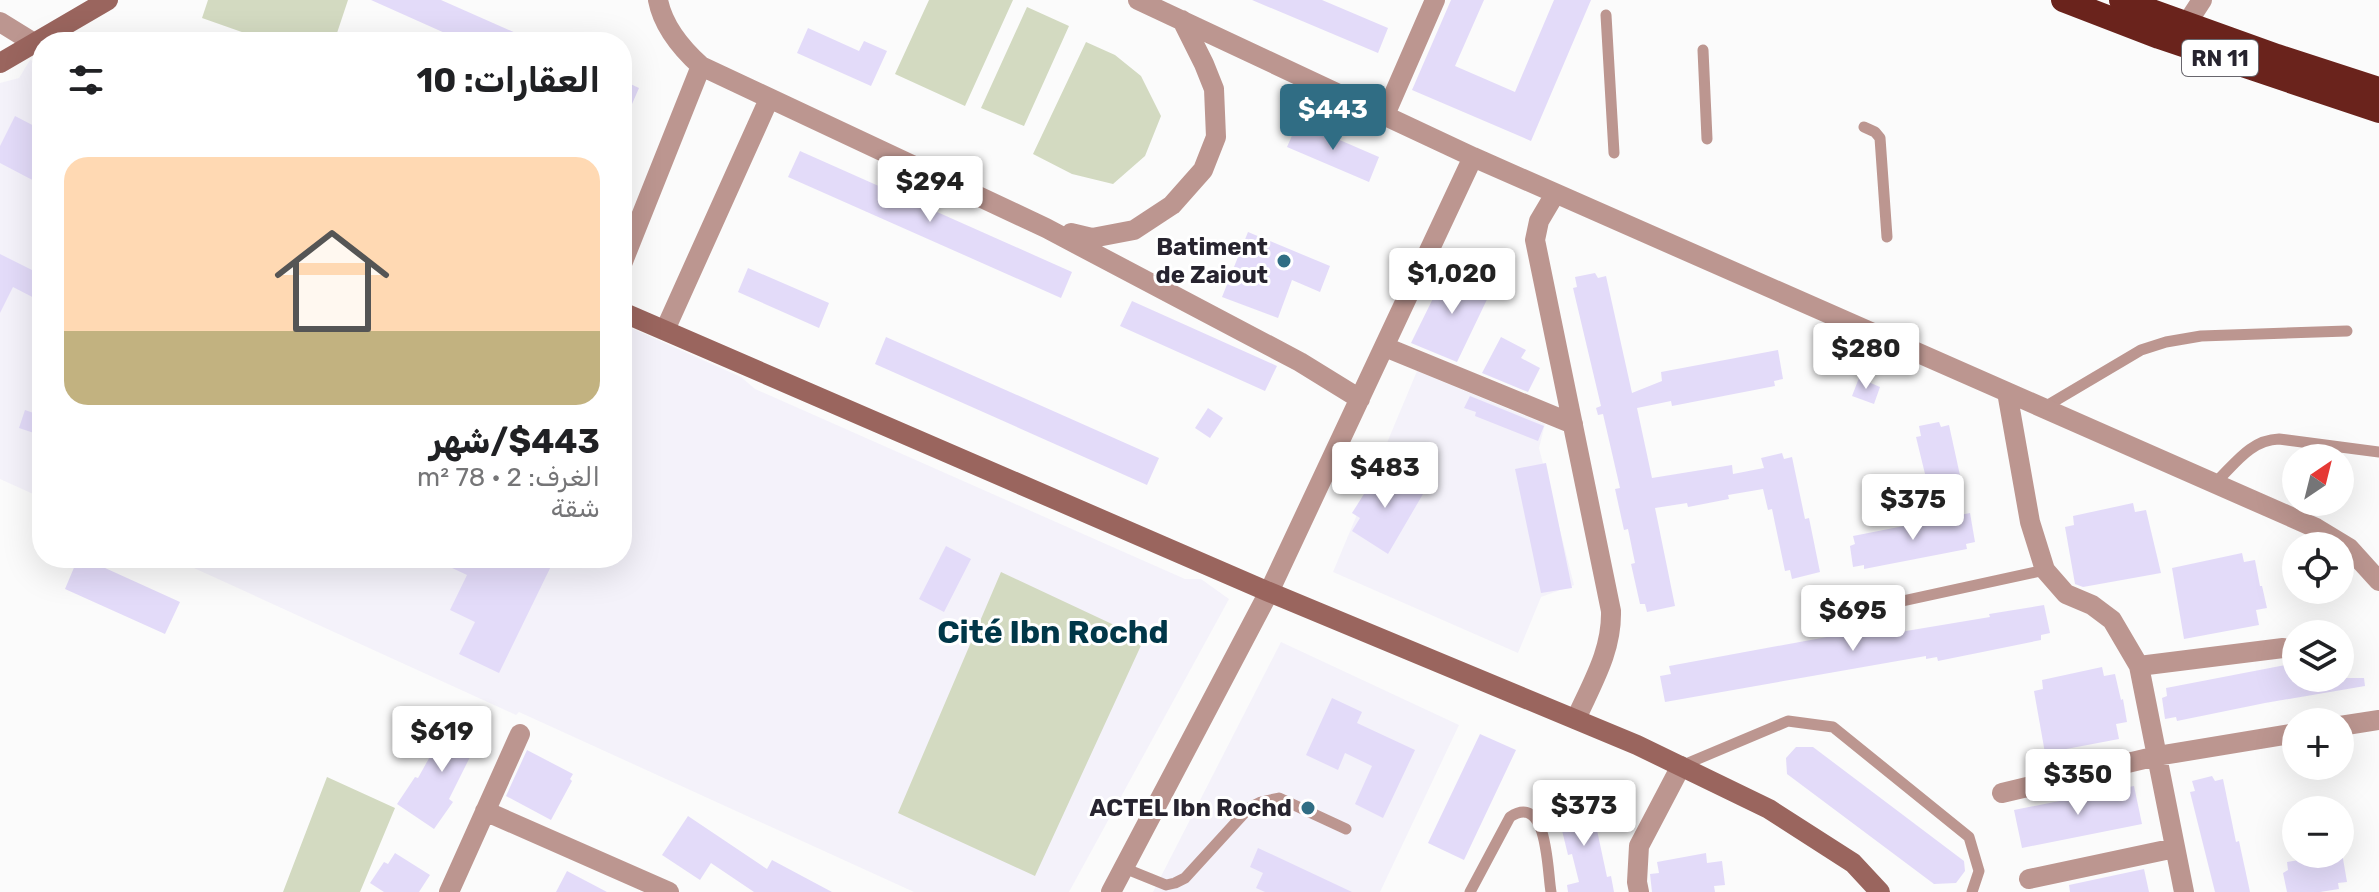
<!DOCTYPE html>
<html lang="ar">
<head>
<meta charset="utf-8">
<style>
  :root { --surface:#fff; --page:#f6f6f6; --text:#202124; --muted:#757577; --accent:#306d84 }
  body { margin:0; font-family:Rubik,"Noto Sans Arabic",sans-serif; background:var(--page); color:var(--text); direction:rtl; height:100vh; display:flex; flex-direction:column; font-size:30px; white-space:nowrap }
  * { box-sizing:border-box; margin:0 }
  p { font-size:26px; color:var(--muted) }
  .icon { flex:none; width:44px; height:44px; fill:none; stroke:currentColor; stroke-width:2; stroke-linecap:round; stroke-linejoin:round }
  .map { position:relative; flex:1; overflow:hidden; direction:ltr }
  .drawer { position:absolute; left:32px; top:32px; width:600px; height:536px; display:flex; flex-direction:column; background:var(--surface); border-radius:32px; box-shadow:0 8px 32px #0002; direction:rtl }
  .drawer>* { flex:none }
  .needle { width:52px; rotate:35deg }
  .fabs { position:absolute; left:2282px; top:444px; display:grid; gap:16px }
  .fabs a { display:grid; place-items:center; width:72px; height:72px; border-radius:50%; background:var(--surface); box-shadow:0 8px 32px #0002; font-size:40px }
  .price { position:absolute; translate:-50% -68px; padding:0 18px; border-radius:8px; background:#fff; color:#222; font-size:26px; line-height:52px; filter:drop-shadow(0 2px 4px #0008) }
  .price::after { content:''; position:absolute; left:50%; top:48px; width:24px; height:18px; margin-left:-12px; background:inherit; clip-path:polygon(0 0,100% 0,50% 100%) }
  .price.current { background:var(--accent); color:#fff }
  ul { padding:0; list-style:none }
  li { display:grid; align-content:center; gap:16px; height:424px; padding:0 32px }
  li span { display:grid; place-items:center; height:248px; border-radius:24px; color:#555 }
  li>.icon { margin-inline-start:auto }
  span .icon { width:144px; height:144px; fill:#fffc; stroke-width:1 }
  li b { font-size:34px }
  h2 { display:flex; justify-content:space-between; align-items:center; height:96px; padding:0 32px; font-size:34px }
  .map>svg:first-child { display:block }
  .built { fill:#f4f2fa }
  .green { fill:#d3dac1 }
  .building { fill:#e3dbf9 }
  .lines { fill:none; stroke-linecap:round; stroke-linejoin:round }
  .lane { stroke:#bc9690; stroke-width:11 }
  .street { stroke:#bc9690; stroke-width:20 }
  .secondary { stroke:#9a655e; stroke-width:20 }
  .highway { stroke:#6a231c; stroke-width:24 }
  .poi-dot { fill:#306d84; stroke:#fff; stroke-width:3 }
  .labels { text-anchor:middle; dominant-baseline:central; stroke-width:6; stroke-linejoin:round; paint-order:stroke }
  .shield { fill:#fff; stroke:#68666d; stroke-width:2 }
  .shield-label { font-size:22px; font-weight:bold; fill:#27242f }
  .poi-label { font-size:24px; font-weight:bold; fill:#27242f; stroke:#fff; text-anchor:end }
  .district-label { font-size:32px; font-weight:bold; fill:#003748; stroke:#fff }
</style>
</head>
<body>
<div class="map">
<svg width="2379" height="892" viewBox="0 0 2379 892">
  <rect width="100%" height="100%" fill="#fbfbfb"/>
  <path class="built" d="M30 60 42 65V498L0 479V83L19 78Z
    M622 324 741 377 755 389 1185 579H1201L1229 599 1069 892H914L519 712 516 715 172 558H622Z
    M1417 371 1545 424 1539 448 1574 585 1541 597 1518 653 1333 572Z
    M1281 642 1459 725 1380 892H1153Z"/>
  <path class="green" d="M208 0H348L334 42H270L202 18Z
    M929 0H1013L965 106 895 74Z
    M1027 7 1069 26 1024 126 981 108Z
    M1086 42 1115 55 1141 76 1161 116 1145 156 1113 184 1072 174 1033 154Z
    M1001 572 1144 639 1035 876 898 813Z
    M327 777 395 808 360 892H283Z"/>
  <path class="building" d="M371 0H441L536 42H465Z
    M1252 0H1322L1388 28 1378 53Z
    M1451 0H1484L1455 66 1515 92 1554 0H1591L1531 141 1412 90Z
    M808 28 859 51 864 41 887 51 871 86 797 53Z
    M622 80 639 88 622 127Z
    M15 116 42 130V185L0 163V146Z
    M1298 122 1379 157 1369 182 1287 147Z
    M800 151 1072 272 1061 298 788 177Z
    M1248 232 1330 266 1320 292 1292 280 1278 318 1222 297Z
    M0 254 42 275V302L13 287 0 313Z
    M748 268 829 303 819 328 738 292Z
    M1448 268 1492 289 1457 362 1411 343Z
    M1595 273 1598 278 1606 276 1632 393 1662 381 1661 372 1778 350 1783 379 1774 381 1775 386 1672 406 1671 401 1637 408 1652 478 1732 465 1733 474 1764 468 1761 458 1782 453 1784 459 1792 457 1805 519 1809 518 1820 572 1792 579 1790 570 1785 571 1772 509 1768 510 1763 489 1728 495 1729 499 1688 507 1687 503 1655 508 1675 606 1647 612 1645 604H1640L1631 564 1635 563 1628 529 1624 530 1615 489 1620 488 1603 414 1598 415 1596 408 1601 406 1573 288 1577 287 1575 277Z
    M1132 301 1277 366 1265 391 1120 326Z
    M886 337 1159 458 1147 485 875 364Z
    M1501 337 1526 350 1521 358 1540 368 1528 392 1482 373Z
    M1859 378 1880 387 1874 404 1852 396Z
    M1470 396 1544 426 1538 441 1475 416 1476 412 1464 408Z
    M1208 408 1223 418 1210 438 1195 428Z
    M25 410 42 416 37 434 19 428Z
    M1939 422 1941 427 1949 425 1961 480 1933 486 1930 477 1926 478 1916 437 1921 436 1919 426Z
    M1546 463 1572 588 1541 593 1515 469Z
    M1381 467 1423 494 1388 554 1352 531 1360 518 1352 513Z
    M2133 503 2135 512 2146 510 2161 573 2083 587 2075 584 2065 527 2074 525 2073 516Z
    M1970 513 1975 542 1966 544 1967 549 1864 569V565L1853 567 1850 546 1855 544 1853 536Z
    M946 546 971 559 944 612 919 599Z
    M2242 553 2244 562 2255 560 2260 586H2262L2267 608 2256 610 2259 625 2184 639 2172 568Z
    M78 558H83L180 602 165 634 65 589Z
    M431 558H555L499 673 459 654 475 622 450 610 467 575Z
    M2044 605 2050 633 2041 635V640L1938 661 1937 657 1926 659V656L1665 702 1660 676 1671 674 1669 666 1892 625 1894 633 1990 617 1989 614Z
    M2296 663V678H2364L2365 686 2265 703 2177 721 2176 717 2165 719 2162 698 2167 696 2166 688Z
    M2102 667 2104 676 2115 674 2121 700 2123 699 2127 722 2116 724 2119 739 2045 753 2034 691 2043 689 2042 680Z
    M1332 698 1362 712 1357 723 1415 750 1383 818 1355 804 1372 766 1345 753 1338 770 1306 755Z
    M471 712 488 721 449 799 453 802 434 829 397 804 415 777 418 778 442 735 456 742Z
    M1480 734 1516 750 1464 860 1428 843Z
    M1796 747H1813L1964 861 1965 871 1956 883 1934 884 1787 774 1786 758Z
    M527 750 573 774 570 779 572 781 551 820 506 796Z
    M2212 776 2215 781 2223 779 2236 842 2239 841 2250 892H2215L2190 792 2195 791 2192 781Z
    M2134 786 2142 824 2022 848 2014 810Z
    M1581 798 1583 804 1591 802 1607 877 1611 876 1614 892H1568L1567 885 1579 882 1572 854 1568 855 1558 814 1563 813 1560 803Z
    M688 816 767 869 772 860 832 892H754L711 863 700 880 662 855Z
    M1258 848 1352 892H1265L1256 888 1263 873 1250 867Z
    M395 853 430 875 419 892H384L370 883 384 862 388 864Z
    M1706 853 1707 863 1722 861 1725 885 1714 886 1715 892H1652L1650 874 1659 873 1657 862Z
    M2342 853 2347 882 2338 883 2339 889 2320 892H2287L2283 873 2288 870 2287 862Z
    M2144 869 2149 892H2070L2069 885Z
    M567 871 607 892H556Z"/>
  <g class="lines">
    <path class="lane" d="M1606 15 1614 153
      M1703 50 1707 139
      M1864 127 1875 132 1880 138 1887 237
      M2043 408 2141 350 2166 342 2201 336 2347 331
      M2215 483C2235 464 2250 440 2279 439L2379 452
      M1852 612 2045 570
      M1681 766 1788 721 1833 727 1969 837 1979 871 1972 892
      M1124 868 1166 885 1175 883 1185 878 1249 808 1261 802 1279 798 1346 829
      M1470 892 1510 817C1548 792 1547 869 1551 892"/>
    <path class="street" d="M658 0C663 26 681 48 701 66L1046 228 1300 362 1360 399
      M1138 0 1473 157 2316 528 2349 548 2379 581
      M0 22 34 43
      M2187 23 2202 0
      M1384 117 1435 0
      M1555 194 1539 221 1535 240 1611 611C1612 651 1592 683 1576 719
      M1071 233 1092 238 1134 230 1172 205 1203 170 1216 137 1214 89 1204 64 1182 20
      M622 264 701 66
      M665 330 769 99
      M1385 347 1573 424
      M2007 392 2030 522 2045 570 2066 594 2092 605 2112 620 2139 666 2184 892
      M2139 666 2283 648
      M2340 726 2379 720
      M2002 793 2157 756 2296 733
      M485 811 669 892
      M2029 879 2175 848
      M449 892 520 734
      M1111 892 1269 592 1473 157
      M1639 892 1637 882 1639 846 1681 766"/>
    <path class="secondary" d="M0 63 108 0
      M622 312 1269 592 1637 745 1769 809 1853 863 1880 892"/>
    <path class="highway" d="M2063 0 2159 37 2379 111
      M2121 0 2277 56 2379 89"/>
  </g>
  <g class="poi-dot">
    <circle cx="1284" cy="261" r="8"/>
    <circle cx="1308" cy="808" r="8"/>
  </g>
  <g class="labels">
    <rect class="shield" x="2182" y="40" width="76" height="36" rx="6"/>
    <g class="shield-label">
      <text x="2220" y="58">RN 11</text>
    </g>
    <g class="poi-label">
      <text x="1268" y="247">Batiment<tspan x="1268" dy="28">de Zaiout</tspan></text>
      <text x="1292" y="808">ACTEL Ibn Rochd</text>
    </g>
    <g class="district-label">
      <text x="1053" y="632">Cité Ibn Rochd</text>
    </g>
  </g>
</svg>
<div class="fabs">
<a><svg class="needle" viewBox="-14 -14 28 28"><path d="M0-13l5 13h-10z" fill="#e53935"/><path d="M0 13l5-13h-10z" fill="#757577"/></svg></a>
<a><svg class="icon" aria-label="locate" viewBox="0 0 24 24"><circle cx="12" cy="12" r="6"/><path d="M12 2v4M12 18v4M2 12h4M18 12h4"/></svg></a>
<a><svg class="icon" aria-label="layers" viewBox="0 0 24 24"><path d="M12 4l9 5-9 5-9-5zM3 14l9 5 9-5"/></svg></a>
<a>+</a>
<a>−</a>
</div>
<b class="price current" style="left:1333px;top:152px">$443</b>
<b class="price" style="left:930px;top:224px">$294</b>
<b class="price" style="left:1452px;top:316px">$1,020</b>
<b class="price" style="left:1866px;top:391px">$280</b>
<b class="price" style="left:1385px;top:510px">$483</b>
<b class="price" style="left:1913px;top:542px">$375</b>
<b class="price" style="left:1853px;top:653px">$695</b>
<b class="price" style="left:442px;top:774px">$619</b>
<b class="price" style="left:2078px;top:817px">$350</b>
<b class="price" style="left:1584px;top:848px">$373</b>
<section class="drawer">
<h2>العقارات: 10<svg class="icon" aria-label="filters" viewBox="0 0 24 24"><path d="M4 7h16M4 17h16"/><circle cx="9" cy="7" r="2"/><circle cx="15" cy="17" r="2"/></svg></h2>
<ul>
<li><span style="background:linear-gradient(#ffd9b3 70%,#c2b280 0)"><svg class="icon" aria-label="home" viewBox="0 0 24 24"><path d="M3 11l9-7 9 7M6 9v11h12V9"/></svg></span><div><b>$443/شهر</b><p>الغرف: 2 · 78 m²</p><p>شقة</p></div></li>
</ul>
</section>
</div>
</body>
</html>
